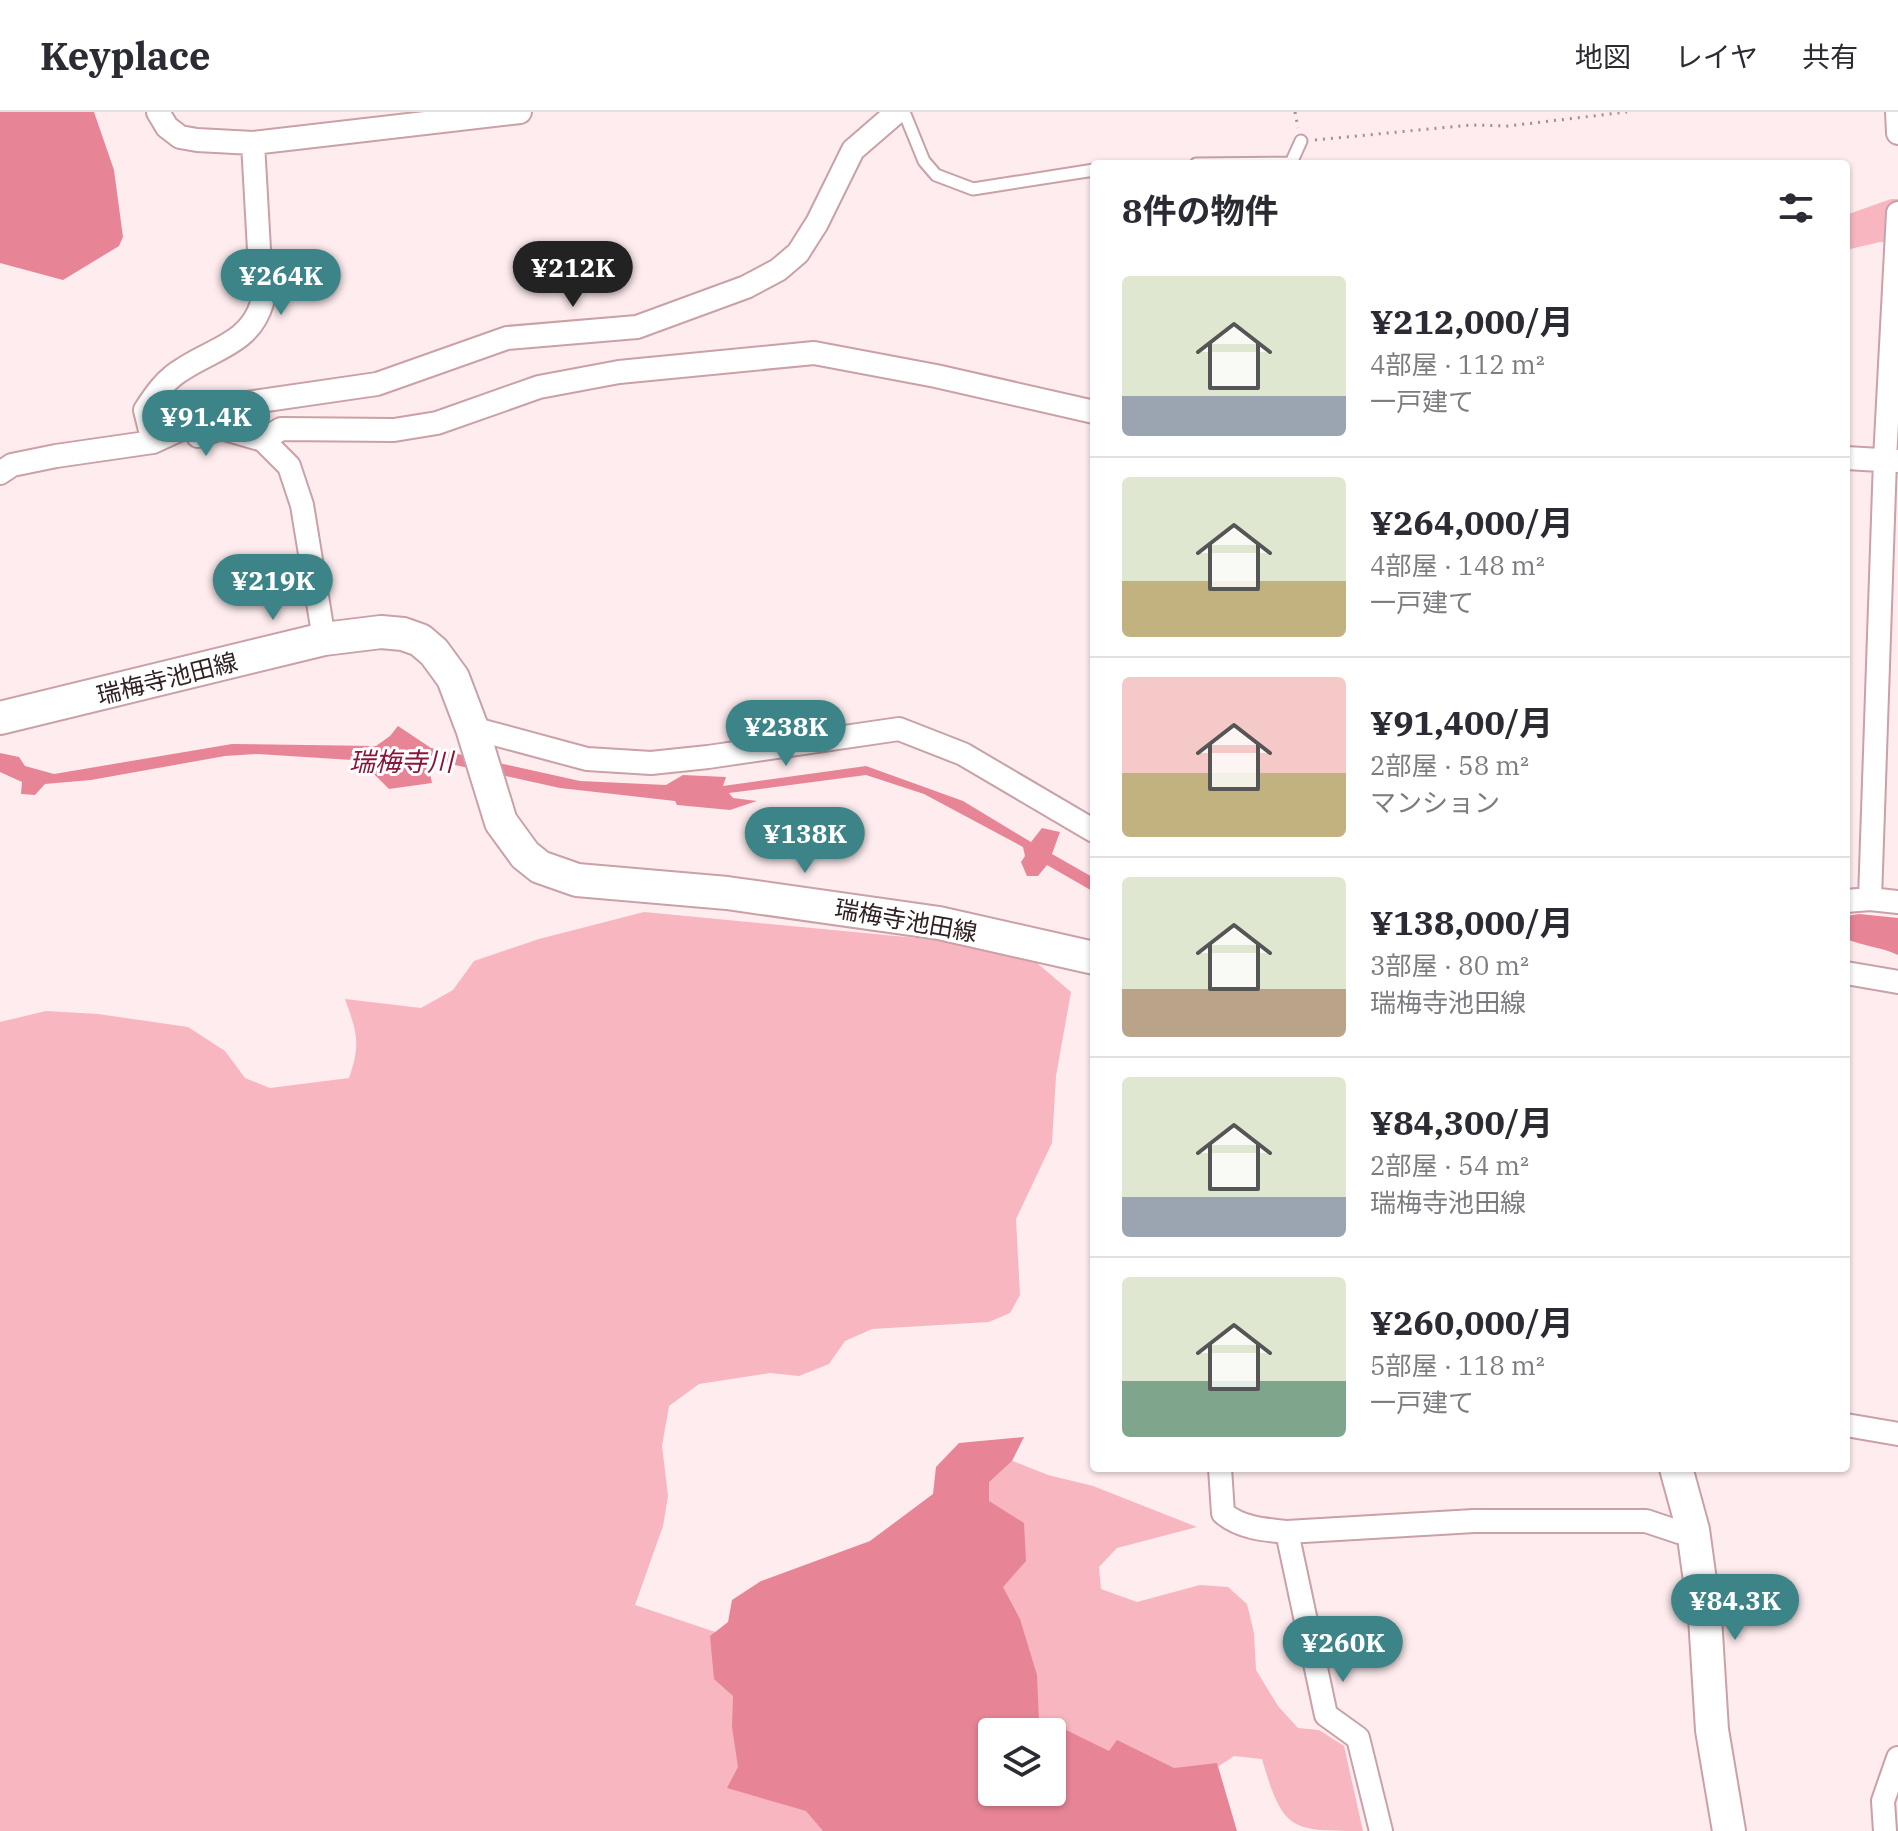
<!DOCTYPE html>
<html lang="ja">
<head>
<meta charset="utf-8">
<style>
  :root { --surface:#fff; --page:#f7f7f7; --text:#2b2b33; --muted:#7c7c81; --line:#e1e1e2; --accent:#3c8488 }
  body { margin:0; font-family:"IBM Plex Serif","Noto Sans JP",serif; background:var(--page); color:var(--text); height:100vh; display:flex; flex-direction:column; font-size:30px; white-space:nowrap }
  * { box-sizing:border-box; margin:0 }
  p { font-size:26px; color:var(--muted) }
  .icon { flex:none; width:44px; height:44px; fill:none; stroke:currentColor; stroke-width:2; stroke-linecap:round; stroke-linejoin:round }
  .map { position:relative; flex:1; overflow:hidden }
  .details { position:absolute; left:1090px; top:48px; width:760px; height:1312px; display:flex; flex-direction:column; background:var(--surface); border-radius:8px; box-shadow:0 2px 6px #0004 }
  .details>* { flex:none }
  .controls { position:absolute; left:978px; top:1606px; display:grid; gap:16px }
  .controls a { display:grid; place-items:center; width:88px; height:88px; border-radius:8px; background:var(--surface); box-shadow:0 2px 6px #0004; font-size:40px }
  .price { position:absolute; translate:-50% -68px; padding:0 18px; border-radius:28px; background:var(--accent); color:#fff; font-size:26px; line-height:52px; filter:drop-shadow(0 2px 4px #0008) }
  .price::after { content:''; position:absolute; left:50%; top:48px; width:24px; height:18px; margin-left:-12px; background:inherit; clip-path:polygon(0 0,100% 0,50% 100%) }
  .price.active { background:#222; color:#fff }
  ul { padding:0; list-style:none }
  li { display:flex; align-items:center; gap:24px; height:200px; padding:0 32px }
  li+li { border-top:2px solid var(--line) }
  li span { display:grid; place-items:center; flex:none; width:224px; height:160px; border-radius:8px; color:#555 }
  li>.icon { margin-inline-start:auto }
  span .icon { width:96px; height:96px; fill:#fffc; stroke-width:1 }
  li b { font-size:34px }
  h2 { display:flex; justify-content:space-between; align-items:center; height:96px; padding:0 32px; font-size:34px }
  header { display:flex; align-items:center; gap:48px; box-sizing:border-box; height:112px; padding:0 40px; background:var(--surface); border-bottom:2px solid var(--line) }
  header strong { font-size:38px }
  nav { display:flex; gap:44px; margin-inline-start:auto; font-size:28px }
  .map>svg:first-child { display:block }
  .green { fill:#f7b6c0 }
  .water { fill:#e78597; fill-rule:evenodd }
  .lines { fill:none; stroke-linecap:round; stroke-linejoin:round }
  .lane-casing { stroke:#c9a1a6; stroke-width:15 }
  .street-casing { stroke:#c9a1a6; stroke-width:26 }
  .secondary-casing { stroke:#c9a1a6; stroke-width:36 }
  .path { stroke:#a19092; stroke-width:3; stroke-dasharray:2 6; stroke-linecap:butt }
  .lane { stroke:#fff; stroke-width:11 }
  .street { stroke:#fff; stroke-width:22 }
  .secondary { stroke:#fff; stroke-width:32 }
  .labels { text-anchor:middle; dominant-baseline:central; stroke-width:6; stroke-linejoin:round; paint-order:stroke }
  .street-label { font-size:24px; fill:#2f2022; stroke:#fff }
  .water-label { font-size:26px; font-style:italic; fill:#8a153b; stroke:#fff }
</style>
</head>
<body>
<header>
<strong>Keyplace</strong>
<nav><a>地図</a><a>レイヤ</a><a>共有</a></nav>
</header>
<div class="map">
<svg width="1898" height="1719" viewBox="0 0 1898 1719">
  <rect width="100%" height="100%" fill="#feecee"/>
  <path class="green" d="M1891 87H1898V132L1880 130 1846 138V103Z
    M644 800 938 828 1037 851 1071 880 1056 964 1052 1031 1016 1107 1020 1183 1010 1201 989 1210 872 1217 845 1229 829 1252 799 1264 770 1261 699 1272 669 1294 662 1334 668 1384 663 1414 635 1493 751 1532 879 1719H0V910L46 899 98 902 188 915 225 939 245 966 270 976 349 966C361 932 357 920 345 887L421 896 453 878 474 849 539 827Z
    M1003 1345 1048 1363 1093 1374 1197 1415 1117 1436 1099 1455 1101 1477 1137 1490 1200 1473 1228 1475 1247 1492 1254 1521 1256 1558 1278 1594 1298 1616 1319 1618 1344 1634 1363 1719C1290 1719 1283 1719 1262 1647L1234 1644 1204 1664 1166 1662 1052 1620 1022 1600 979 1382Z"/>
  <path class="water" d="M0 0H94L114 58 123 125 119 134 63 168 0 151Z
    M398 614 431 636 580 669 666 673 683 663 726 665 723 674 866 654 963 689 1031 730 1042 716 1060 720 1052 742 1094 766V780L1047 753 1038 764H1027L1021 750 1025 744 1023 735 924 682 866 663 729 681 733 686 757 689 730 698 677 693 675 689 560 676 446 651 428 652 432 671 389 677 368 656 352 648 258 642 225 644 91 668 45 672 35 683 21 682 22 670 0 660V641L19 645 25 654 54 662 232 632 376 634 390 624Z
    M1859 802 1898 806V843C1881 835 1863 834 1846 827V804Z
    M1024 1325 1012 1349 989 1370V1389L1024 1411 1026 1449 1003 1475 1020 1507 1037 1563 1039 1610 1064 1617 1109 1639 1117 1628 1174 1656 1217 1651 1237 1719H823L806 1699 727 1676 738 1655 732 1615 733 1584 714 1567 710 1524 728 1510 732 1488 761 1469 870 1429 933 1382 936 1355 959 1331ZM1052 1620V1680H992V1620Z"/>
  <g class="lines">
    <defs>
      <path id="lane" d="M904 0 924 49 936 63 973 77 1094 58
        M1196 52 1291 51 1301 29"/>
      <path id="street" d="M158 0 167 15 180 25 197 28 253 31 520 0
        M1897 0 1898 21
        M194 309 198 324 221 316 263 328 289 354 302 393 324 527
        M263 328 281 317 394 318 437 311 539 275 619 260 814 241 936 264 1094 300
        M153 330 145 298C156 281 166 267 183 257 215 236 250 231 262 191L253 31
        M1846 346 1898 349
        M0 361 12 353 56 344 153 330 233 293 377 272 507 226 637 215 746 175 778 158 798 141 817 111 853 38 897 0
        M472 616 587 647 651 651 708 645 899 617 963 642 1094 719
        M1870 787 1885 348 1898 101
        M1846 789 1870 787 1898 790
        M1846 861 1898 870
        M1846 1313 1898 1322
        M1220 1356 1223 1401C1240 1416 1265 1418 1287 1420L1474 1409H1646L1679 1420 1693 1418
        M1287 1420 1326 1603 1358 1626 1381 1719
        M1885 1719 1883 1689 1898 1646"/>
      <path id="secondary" d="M0 606 324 527 381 520 403 522 420 528 434 540 453 566 472 616 501 710 525 743 540 755 577 768 727 781 939 811 1094 846
        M1676 1356 1693 1418 1705 1505 1712 1618 1729 1719"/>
    </defs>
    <use href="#lane" class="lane-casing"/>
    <use href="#street" class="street-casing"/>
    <use href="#secondary" class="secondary-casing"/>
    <path class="path" d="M1295 0 1298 16
      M1315 28 1471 13 1508 14 1627 0"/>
    <use href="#lane" class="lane"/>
    <use href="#street" class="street"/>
    <use href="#secondary" class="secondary"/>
  </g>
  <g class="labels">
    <g class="street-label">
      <text transform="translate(167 566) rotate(-14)">瑞梅寺池田線</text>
      <text transform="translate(906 808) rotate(10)">瑞梅寺池田線</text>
    </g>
    <g class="water-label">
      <text x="401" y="649">瑞梅寺川</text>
    </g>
  </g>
</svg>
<div class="controls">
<a><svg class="icon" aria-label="layers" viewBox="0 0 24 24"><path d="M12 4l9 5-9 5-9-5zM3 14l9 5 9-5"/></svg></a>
</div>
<b class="price active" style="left:573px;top:197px">¥212K</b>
<b class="price" style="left:281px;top:205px">¥264K</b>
<b class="price" style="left:206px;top:346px">¥91.4K</b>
<b class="price" style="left:273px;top:510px">¥219K</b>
<b class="price" style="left:786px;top:656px">¥238K</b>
<b class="price" style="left:805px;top:763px">¥138K</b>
<b class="price" style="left:1735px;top:1530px">¥84.3K</b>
<b class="price" style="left:1343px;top:1572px">¥260K</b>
<section class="details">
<h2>8件の物件<svg class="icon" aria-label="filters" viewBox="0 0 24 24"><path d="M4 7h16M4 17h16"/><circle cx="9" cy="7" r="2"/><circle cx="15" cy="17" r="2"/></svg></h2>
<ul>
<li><span style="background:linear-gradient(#dfe7d0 75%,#9aa5b1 0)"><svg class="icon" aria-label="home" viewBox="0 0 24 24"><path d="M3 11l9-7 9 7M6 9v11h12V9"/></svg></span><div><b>¥212,000/月</b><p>4部屋 · 112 m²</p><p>一戸建て</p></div></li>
<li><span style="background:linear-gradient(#dfe7d0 65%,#c2b280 0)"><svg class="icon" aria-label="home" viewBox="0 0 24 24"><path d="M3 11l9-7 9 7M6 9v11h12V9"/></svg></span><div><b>¥264,000/月</b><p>4部屋 · 148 m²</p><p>一戸建て</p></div></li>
<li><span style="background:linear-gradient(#f6c9c9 60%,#c2b280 0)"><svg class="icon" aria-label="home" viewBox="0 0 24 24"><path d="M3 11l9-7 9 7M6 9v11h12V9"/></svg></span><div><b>¥91,400/月</b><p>2部屋 · 58 m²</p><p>マンション</p></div></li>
<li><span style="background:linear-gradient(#dfe7d0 70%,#b9a48a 0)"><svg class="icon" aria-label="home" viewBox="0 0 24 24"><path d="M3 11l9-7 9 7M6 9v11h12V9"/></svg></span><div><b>¥138,000/月</b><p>3部屋 · 80 m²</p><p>瑞梅寺池田線</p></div></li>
<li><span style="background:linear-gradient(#dfe7d0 75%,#9aa5b1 0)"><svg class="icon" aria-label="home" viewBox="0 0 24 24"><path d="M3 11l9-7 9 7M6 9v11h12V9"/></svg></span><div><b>¥84,300/月</b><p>2部屋 · 54 m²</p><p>瑞梅寺池田線</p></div></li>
<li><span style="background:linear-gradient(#dfe7d0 65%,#7fa58c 0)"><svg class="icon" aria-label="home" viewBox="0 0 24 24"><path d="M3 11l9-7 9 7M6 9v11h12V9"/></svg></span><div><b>¥260,000/月</b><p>5部屋 · 118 m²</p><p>一戸建て</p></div></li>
</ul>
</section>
</div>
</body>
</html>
